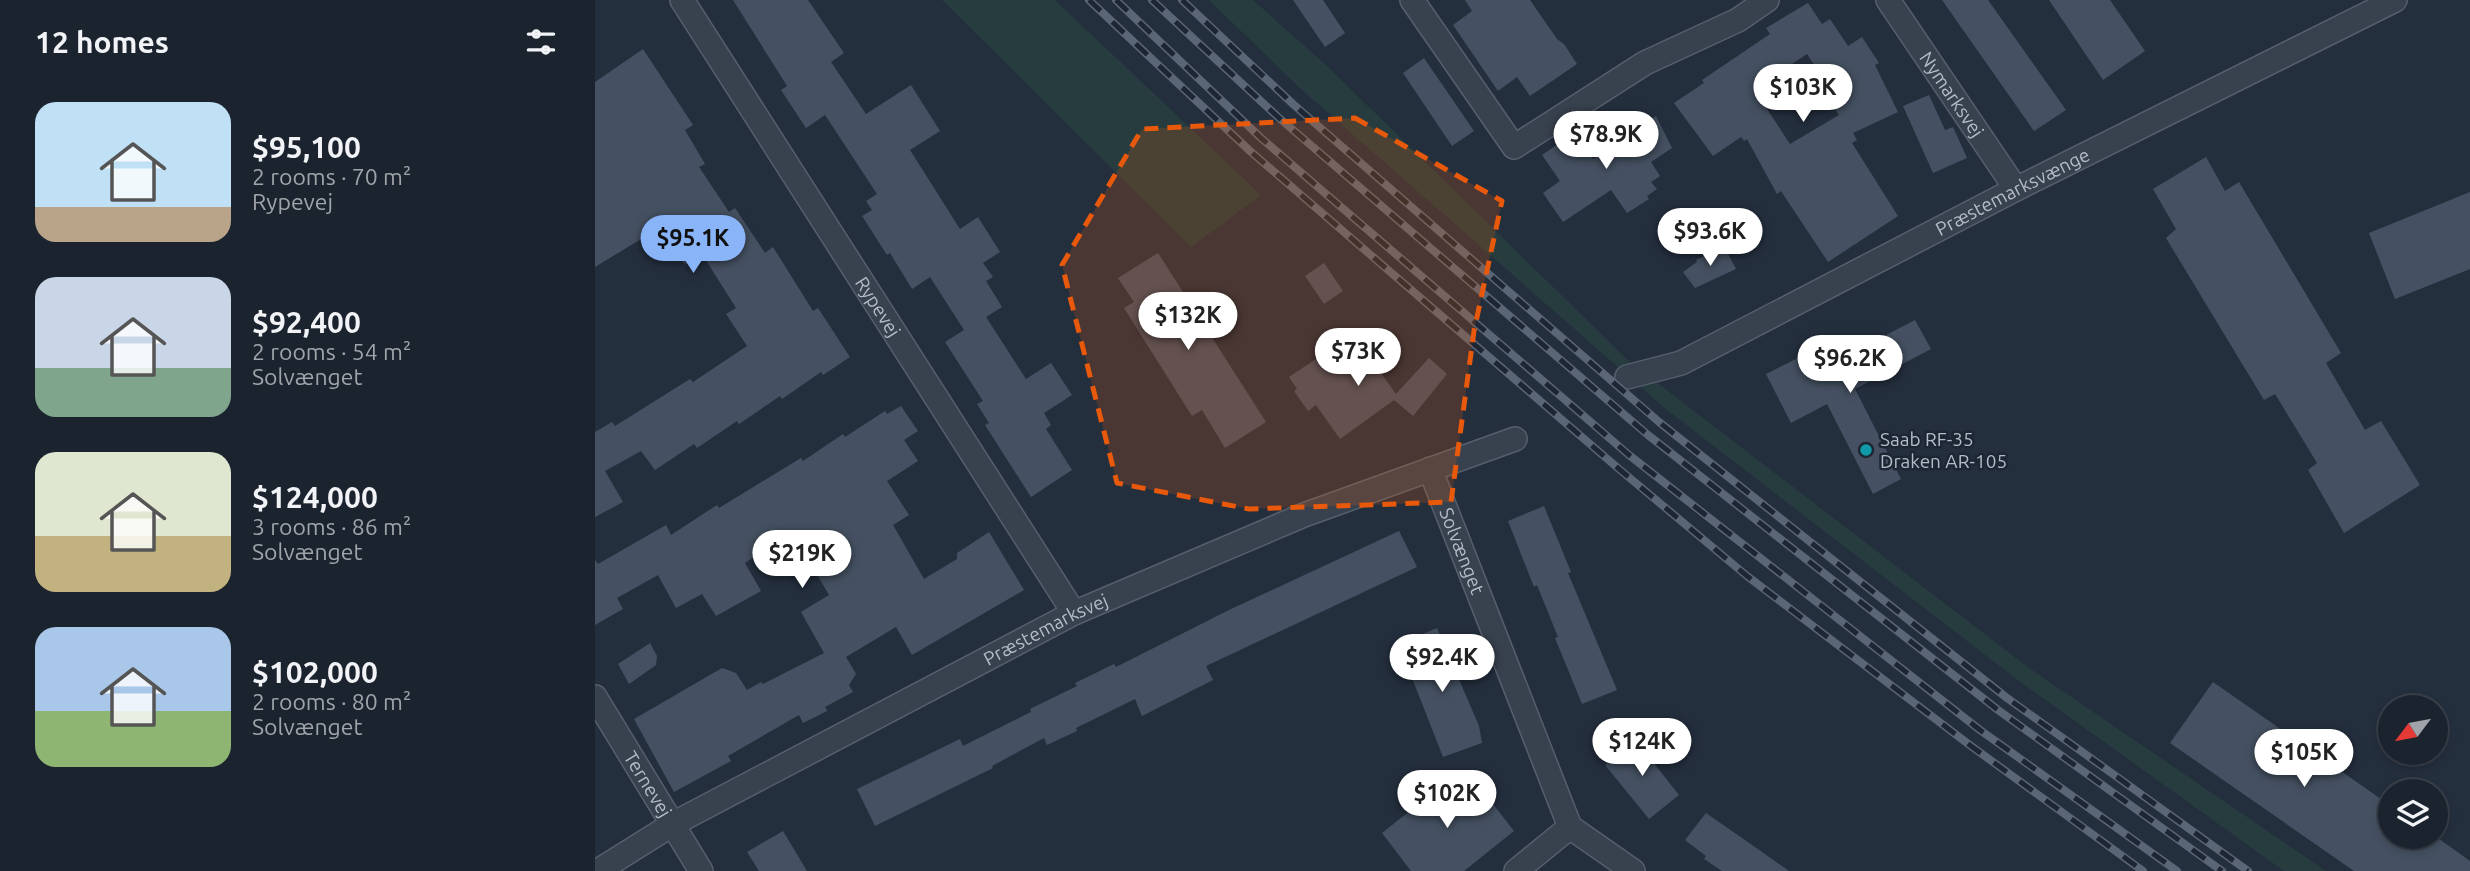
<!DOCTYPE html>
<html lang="en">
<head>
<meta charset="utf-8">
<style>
  :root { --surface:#1b232e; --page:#242b36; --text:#f1f3f6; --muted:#a0a4aa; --line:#39404a; --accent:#8ab4f8 }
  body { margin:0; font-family:Ubuntu,sans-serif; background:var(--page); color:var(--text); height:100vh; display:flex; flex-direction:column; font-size:26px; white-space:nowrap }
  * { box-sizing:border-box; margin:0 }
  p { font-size:23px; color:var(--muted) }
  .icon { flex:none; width:38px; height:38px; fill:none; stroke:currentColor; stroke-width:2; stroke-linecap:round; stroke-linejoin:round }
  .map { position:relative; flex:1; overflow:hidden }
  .details { display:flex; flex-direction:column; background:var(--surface); width:595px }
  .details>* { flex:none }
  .needle { width:46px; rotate:238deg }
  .controls { position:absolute; left:1783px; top:695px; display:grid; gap:14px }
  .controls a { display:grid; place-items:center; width:70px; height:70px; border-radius:50%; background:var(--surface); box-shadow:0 4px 10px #0003,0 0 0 2px var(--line); font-size:35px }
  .price { position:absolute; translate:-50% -60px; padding:0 16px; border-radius:24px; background:#fff; color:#222; font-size:23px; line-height:46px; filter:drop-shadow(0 2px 4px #0008) }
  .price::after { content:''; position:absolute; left:50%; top:42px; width:21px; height:16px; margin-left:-10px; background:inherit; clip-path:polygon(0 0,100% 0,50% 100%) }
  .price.active { background:var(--accent); color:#111 }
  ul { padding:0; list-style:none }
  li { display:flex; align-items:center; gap:21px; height:175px; padding:0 35px }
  li span { display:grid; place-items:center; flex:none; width:196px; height:140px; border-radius:21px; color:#555 }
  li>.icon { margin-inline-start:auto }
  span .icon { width:84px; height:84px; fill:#fffc; stroke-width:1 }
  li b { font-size:30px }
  h2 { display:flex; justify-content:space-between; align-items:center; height:84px; padding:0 35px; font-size:30px }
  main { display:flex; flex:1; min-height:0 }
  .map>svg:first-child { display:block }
  .green { fill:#263c3f }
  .building { fill:#455162; fill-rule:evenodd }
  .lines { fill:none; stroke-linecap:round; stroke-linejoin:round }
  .street-casing { stroke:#565f6c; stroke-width:26 }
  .street { stroke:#38414e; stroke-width:23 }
  .rail-casing { stroke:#5a6575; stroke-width:8 }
  .rail { stroke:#1d2633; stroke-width:5; stroke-dasharray:16; stroke-linecap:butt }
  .marked { fill:#e8590c; fill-opacity:0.2; stroke:#e8590c; stroke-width:5; stroke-dasharray:14 9; stroke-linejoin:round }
  .culture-dot { fill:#0f9aa8; stroke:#1d2633; stroke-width:2.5 }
  .labels { text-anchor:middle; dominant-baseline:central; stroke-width:5; stroke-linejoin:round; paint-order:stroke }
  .street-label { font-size:19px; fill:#b4bcc9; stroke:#1d2633 }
  .poi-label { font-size:19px; fill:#b4bcc9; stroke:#1d2633; text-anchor:start }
</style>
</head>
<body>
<main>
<section class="details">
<h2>12 homes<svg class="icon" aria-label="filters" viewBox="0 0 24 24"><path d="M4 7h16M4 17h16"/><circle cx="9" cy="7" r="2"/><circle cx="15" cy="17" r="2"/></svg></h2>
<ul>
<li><span style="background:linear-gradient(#bfe0f5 75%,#b9a48a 0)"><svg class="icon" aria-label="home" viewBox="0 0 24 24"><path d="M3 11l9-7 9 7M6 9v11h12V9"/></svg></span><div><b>$95,100</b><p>2 rooms · 70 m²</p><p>Rypevej</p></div></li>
<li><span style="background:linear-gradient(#c9d6e8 65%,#7fa58c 0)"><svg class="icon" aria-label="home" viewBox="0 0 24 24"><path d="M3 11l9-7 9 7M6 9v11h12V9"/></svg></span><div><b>$92,400</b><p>2 rooms · 54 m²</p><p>Solvænget</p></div></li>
<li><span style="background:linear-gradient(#dfe7d0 60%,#c2b280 0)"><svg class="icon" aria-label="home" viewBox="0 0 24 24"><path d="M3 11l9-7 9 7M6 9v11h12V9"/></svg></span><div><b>$124,000</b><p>3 rooms · 86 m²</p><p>Solvænget</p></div></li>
<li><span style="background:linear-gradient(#a9c7e8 60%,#8fb573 0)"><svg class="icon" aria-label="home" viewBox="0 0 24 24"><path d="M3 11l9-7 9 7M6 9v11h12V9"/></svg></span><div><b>$102,000</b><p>2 rooms · 80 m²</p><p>Solvænget</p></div></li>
</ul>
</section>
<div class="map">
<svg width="1875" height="871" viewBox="0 0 1875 871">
  <rect width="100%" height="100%" fill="#242f3e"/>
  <path class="green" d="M347 0H460L666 195 596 247Z
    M614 0H658L731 65 1034 361 1434 668 1731 871H1689L1424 681 1072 410 707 90Z"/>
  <path class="building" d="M138 0H213L249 53 236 62 271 114 316 85 345 131 315 150 365 229 383 217 405 252 388 263 398 277 391 281 407 307 391 317 431 379 456 363 477 395 449 413 456 425 451 429 477 470 436 497 390 425 394 423 382 404 388 401 350 342 369 330 335 277 317 289 295 253 292 255 267 216 277 210 271 201 282 194 230 115 211 128 186 90 192 86Z
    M698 0H728L750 33 730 47Z
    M870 0H935L962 39 969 44 982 64 935 96 922 77 903 91 858 25 877 11Z
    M1347 0H1393L1471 110 1439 131Z
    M1454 0H1515L1550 51 1508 80Z
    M1213 3 1227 24 1235 19 1253 46 1267 37 1284 63 1280 65 1303 112 1258 133 1262 140 1257 143 1303 216 1233 262 1186 191 1182 194 1152 139 1149 141 1146 137 1118 156 1079 103 1109 83 1107 80 1175 34 1171 28ZM1212 54 1237 92 1231 96 1244 115 1195 144 1159 89Z
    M48 49 98 125 90 130 110 164 104 167 134 212 140 208 170 253 178 247 218 311 223 308 255 357 228 375 226 372 187 399 185 396 144 424 142 421 102 448 99 444 60 470 46 451 10 471 28 502 0 517V432L17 422 20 426 95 379 98 382 152 346 131 314 141 308 107 254 90 265 66 227 0 267V82Z
    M829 58 879 131 857 146 808 73Z
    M1334 95 1350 130 1358 127 1372 158 1338 173 1308 106Z
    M1061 116 1077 148 1056 162 1065 176 1056 182 1062 189 1052 196 1054 199 1032 213 1016 190 968 222 948 193 965 181 947 155 980 132 998 159Z
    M1611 157 1630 191 1644 182 1746 353 1731 363 1770 430 1786 421 1825 485 1749 533 1713 470 1722 463 1680 394 1669 400 1571 238 1581 229 1558 189Z
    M1875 192V269L1800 299 1774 233Z
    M1129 246 1141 269 1100 288 1088 272 1102 262 1101 260Z
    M563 253 671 422 630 448 607 410 597 416 529 308 539 302 523 278Z
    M729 263 748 291 729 304 710 276Z
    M1320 320 1336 349 1260 389 1306 479 1278 494 1232 404 1196 423 1171 374 1215 352 1224 370Z
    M745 343 754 356 767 347 801 394 834 358 852 374 818 416 799 400 745 439 721 405 713 411 699 391 702 389 694 377Z
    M306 406 323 431 309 440 323 461 292 481 314 515 298 525 329 579 362 559V553L394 532 429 590 317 655 301 627 251 657 261 674 254 685 258 692 230 707 232 711 208 723 204 715 133 756 136 761 79 792 39 719 127 668 141 673 152 690 166 682 168 684 229 653 206 612 234 595 197 532 150 563 166 591 121 616 107 594 81 608 63 575 22 598 28 609 0 625V560L3 564 71 525 76 535 122 505 124 508 206 458 208 461 248 434 250 437 290 411 292 414Z
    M949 506 976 572 973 573 1022 690 987 704 960 638 963 637 942 585 939 587 913 521Z
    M804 531 822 567 611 666 618 680 547 716 540 699 481 728 482 731 452 745 449 738 397 766 398 768 280 826 262 789 365 739 368 746 436 712 435 709 482 686 480 683 519 664 521 667 634 610Z
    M842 628 884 726 887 743 848 757 810 660 818 657 811 641Z
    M55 643 62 656 61 665 34 684 23 664Z
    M1618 682 1796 806V836H1840L1875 861V871H1759L1575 743Z
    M1047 736 1060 752 1054 757 1084 795 1054 819 1010 765Z
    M854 772 882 808 894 799 919 831 869 871H816L787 833 816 810 813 806Z
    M1111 813 1160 847 1194 871H1127L1109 859 1111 856 1090 840Z
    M188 831 212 871H164L152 852Z"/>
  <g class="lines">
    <defs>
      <g id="street">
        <path id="s1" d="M87 0 479 613"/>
        <path d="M817 0 919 147 1050 63 1143 20 1172 0"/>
        <path id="s2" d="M1293 0 1421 189"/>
        <path id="s3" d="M1032 377 1086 363 1421 189 1800 0"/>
        <path id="s4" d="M835 469 975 827 1038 871"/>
        <path id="s5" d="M0 697 106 871"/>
        <path id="s6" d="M3 871 78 824 479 613 709 515 920 439"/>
        <path d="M921 871 975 827"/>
      </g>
    </defs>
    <use href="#street" class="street-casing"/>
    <use href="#street" class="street"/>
    <defs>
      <path id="rail" d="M494 0 655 151 1024 469 1152 576 1376 746 1548 871
        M521 0 666 138 1034 455 1385 730 1582 871
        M557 0 683 117 1053 435 1403 710 1627 871
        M587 0 699 105 1064 422 1412 698 1653 871"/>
    </defs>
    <use href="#rail" class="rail-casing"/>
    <use href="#rail" class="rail"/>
  </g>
  <path class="marked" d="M760 118 907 201 879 331 856 502 654 509 522 483 467 265 547 129Z"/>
  <circle class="culture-dot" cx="1271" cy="450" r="7"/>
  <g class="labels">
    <g class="street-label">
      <text stroke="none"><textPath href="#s2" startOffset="114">Nymarksvej</textPath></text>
      <text stroke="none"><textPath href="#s3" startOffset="429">Præstemarksvænge</textPath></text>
      <text stroke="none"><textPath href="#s1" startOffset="364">Rypevej</textPath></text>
      <text stroke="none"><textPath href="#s4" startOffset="88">Solvænget</textPath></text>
      <text stroke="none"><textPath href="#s6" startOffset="509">Præstemarksvej</textPath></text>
      <text stroke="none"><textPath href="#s5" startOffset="102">Ternevej</textPath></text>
    </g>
    <g class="poi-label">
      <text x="1285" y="439">Saab RF-35<tspan x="1285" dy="22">Draken AR-105</tspan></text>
    </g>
  </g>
</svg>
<div class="controls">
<a><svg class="needle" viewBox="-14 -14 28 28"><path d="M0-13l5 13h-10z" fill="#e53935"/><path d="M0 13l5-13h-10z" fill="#a0a4aa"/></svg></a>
<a><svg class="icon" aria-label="layers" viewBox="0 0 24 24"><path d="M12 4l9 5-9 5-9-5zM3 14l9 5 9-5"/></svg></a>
</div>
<b class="price" style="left:1208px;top:124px">$103K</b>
<b class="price" style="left:1011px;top:171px">$78.9K</b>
<b class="price" style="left:1115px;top:268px">$93.6K</b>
<b class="price active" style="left:98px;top:275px">$95.1K</b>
<b class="price" style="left:593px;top:352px">$132K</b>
<b class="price" style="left:763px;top:388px">$73K</b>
<b class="price" style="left:1255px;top:395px">$96.2K</b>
<b class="price" style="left:207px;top:590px">$219K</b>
<b class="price" style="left:847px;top:694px">$92.4K</b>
<b class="price" style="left:1047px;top:778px">$124K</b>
<b class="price" style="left:1709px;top:789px">$105K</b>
<b class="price" style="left:852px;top:830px">$102K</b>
</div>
</main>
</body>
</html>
